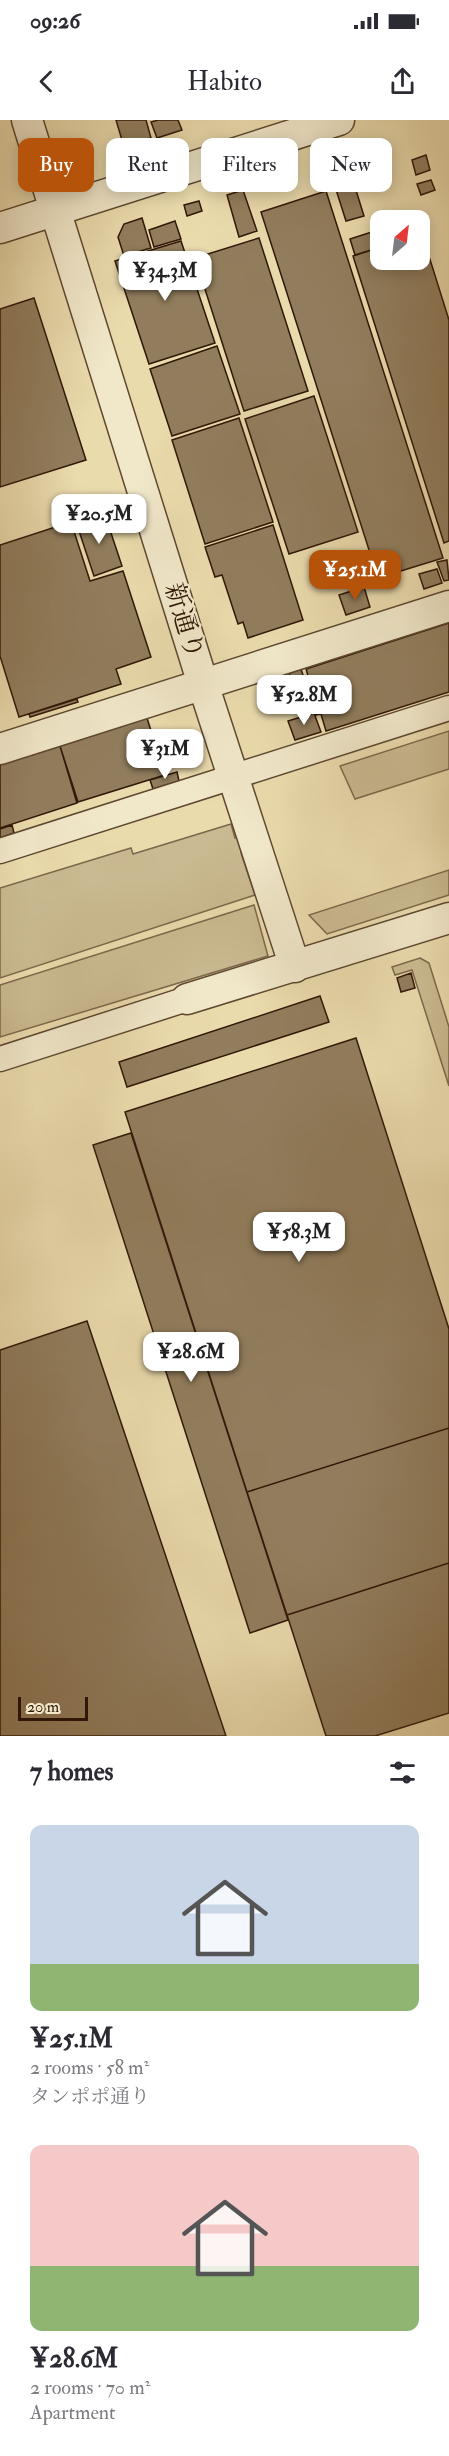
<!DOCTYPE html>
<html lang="en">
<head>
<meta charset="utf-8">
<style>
  :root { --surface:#fff; --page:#f7f7f7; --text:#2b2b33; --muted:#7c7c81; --accent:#b45309 }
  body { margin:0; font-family:"IM FELL Double Pica","Noto Serif JP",serif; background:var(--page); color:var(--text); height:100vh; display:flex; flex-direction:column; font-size:22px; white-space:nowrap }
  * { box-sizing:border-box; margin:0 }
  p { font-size:20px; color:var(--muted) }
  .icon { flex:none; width:33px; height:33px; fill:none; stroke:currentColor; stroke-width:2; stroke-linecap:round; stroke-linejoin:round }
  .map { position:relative; height:1616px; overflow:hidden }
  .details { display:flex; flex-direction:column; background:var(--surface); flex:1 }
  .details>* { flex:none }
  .hud { position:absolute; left:18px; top:18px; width:414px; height:54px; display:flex; gap:12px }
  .needle { width:39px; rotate:28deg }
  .tools { position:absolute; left:370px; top:90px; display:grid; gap:12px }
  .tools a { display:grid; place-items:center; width:60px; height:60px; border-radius:12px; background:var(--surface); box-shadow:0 3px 15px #0003; font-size:30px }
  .scale { position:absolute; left:18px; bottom:15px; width:70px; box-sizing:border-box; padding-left:6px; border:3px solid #301707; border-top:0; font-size:16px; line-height:21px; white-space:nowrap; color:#301707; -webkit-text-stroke:4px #f1e8ca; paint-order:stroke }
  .price { position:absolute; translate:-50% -51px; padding:0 14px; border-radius:12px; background:#fff; color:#222; font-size:20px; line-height:39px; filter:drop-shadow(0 2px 3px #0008) }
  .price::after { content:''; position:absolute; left:50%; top:36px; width:18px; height:14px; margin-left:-9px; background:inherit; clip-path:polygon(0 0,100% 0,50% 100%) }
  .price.on { background:var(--accent); color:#fff }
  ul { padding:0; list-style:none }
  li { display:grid; align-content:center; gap:12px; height:318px; padding:0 30px }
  li span { display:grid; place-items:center; height:186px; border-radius:12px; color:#555 }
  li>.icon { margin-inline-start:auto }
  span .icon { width:108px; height:108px; fill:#fffc; stroke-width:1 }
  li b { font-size:26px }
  h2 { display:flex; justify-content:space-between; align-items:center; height:72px; padding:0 30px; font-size:26px }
  .tag { padding:0 21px; border-radius:12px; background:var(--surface); box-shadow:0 3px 15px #0003; font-size:21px; line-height:54px }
  .tag.on { background:var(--accent); color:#fff }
  .status { display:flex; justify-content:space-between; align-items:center; height:42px; padding:0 30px; background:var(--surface); direction:ltr }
  .status svg { height:16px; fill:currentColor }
  header { display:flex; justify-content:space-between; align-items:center; height:78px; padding:0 30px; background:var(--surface); font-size:27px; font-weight:600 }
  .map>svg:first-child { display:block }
  .green { fill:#caba91; stroke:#7d684c; stroke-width:1.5 }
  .building { fill:#917d5d; stroke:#301707; stroke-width:1.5 }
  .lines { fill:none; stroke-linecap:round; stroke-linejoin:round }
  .minor-casing { stroke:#5e4830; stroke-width:27 }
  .tertiary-casing { stroke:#5e4830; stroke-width:33 }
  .minor { stroke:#f1e8ca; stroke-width:24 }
  .tertiary { stroke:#f1e8ca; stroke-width:30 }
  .labels { text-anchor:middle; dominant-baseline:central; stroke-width:4.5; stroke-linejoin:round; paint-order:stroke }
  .street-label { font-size:26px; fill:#301707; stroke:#f1e8ca }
</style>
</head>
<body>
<div class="status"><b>09:26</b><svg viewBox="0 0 49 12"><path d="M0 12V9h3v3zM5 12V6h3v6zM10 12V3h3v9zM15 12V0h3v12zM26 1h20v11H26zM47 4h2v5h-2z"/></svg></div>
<header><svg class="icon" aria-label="back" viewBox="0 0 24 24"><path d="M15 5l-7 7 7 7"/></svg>Habito<svg class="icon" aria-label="share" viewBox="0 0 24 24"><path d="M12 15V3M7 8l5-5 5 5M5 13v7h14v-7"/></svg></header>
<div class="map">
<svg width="449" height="1616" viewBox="0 0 449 1616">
  <rect width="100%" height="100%" fill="#eadbad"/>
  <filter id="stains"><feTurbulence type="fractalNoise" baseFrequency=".00333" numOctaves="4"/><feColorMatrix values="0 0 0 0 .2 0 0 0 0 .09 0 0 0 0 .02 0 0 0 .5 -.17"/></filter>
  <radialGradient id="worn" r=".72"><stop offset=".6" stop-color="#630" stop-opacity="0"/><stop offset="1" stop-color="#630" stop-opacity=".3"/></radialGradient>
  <path class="green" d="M449 611V649L355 679 340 646Z
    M231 704 235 718 239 717 243 732 241 733 255 775 0 858V768L131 728 133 734Z
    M449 750V775L327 814 309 795Z
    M254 785 268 836 0 917V865Z
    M420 838 429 843 449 907V966L412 850 395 855 392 847Z"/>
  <path class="building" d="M116 0H146L151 18 124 27Z
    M158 0H178L182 10 157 18 151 2Z
    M338 35 344 38 349 52 334 56 329 43 332 37Z
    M426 35 430 50 416 55 412 40Z
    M350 51 364 96 346 101 332 57Z
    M431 60 435 70 421 75 417 64Z
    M243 70 257 111 239 117 227 75Z
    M326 71 443 438 378 458 261 92Z
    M199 81 202 91 187 96 184 85Z
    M142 98 151 128 124 136 118 117 124 104Z
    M175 101 181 119 154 127 149 110Z
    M381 109V127L355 135 350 119Z
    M422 114 449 200V421L444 423 353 136 381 127V140H420V115Z
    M259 118 308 271 244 291 195 138Z
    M181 121 215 223 149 244 115 141Z
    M34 178 86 340 0 367V189Z
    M217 226 240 294 172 316 150 249Z
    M314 276 358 412 289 434 245 299Z
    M239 298 273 402 205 424 172 320Z
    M100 394 103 402 107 401 122 446 94 456 79 411 82 410 79 401Z
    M71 402 90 461 123 451 151 537 116 549 121 564 19 597 0 536V425Z
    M273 405 303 500 248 518 243 502 238 504 222 455 215 457 205 427Z
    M447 440 449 460 444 461 437 442Z
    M437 449 442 463 424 469 419 454Z
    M364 467 370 487 346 495 339 475Z
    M449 503V572L326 611 321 594 316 595 306 567 311 566 306 549Z
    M301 549 306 564 294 568 289 553Z
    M77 579 78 582 30 597 29 594Z
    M314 593 321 612 295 620 288 601Z
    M147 598 165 655 78 682 60 626Z
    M60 626 77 683 0 708V645Z
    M177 652 179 661 153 669 150 660Z
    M12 705 14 713 0 718V709Z
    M411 853 415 868 401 872 397 858Z
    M320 876 329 902 127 967 119 942Z
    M356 918 449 1209V1308L247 1372 125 992Z
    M131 1013 288 1500 250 1513 93 1025Z
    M87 1201 226 1616H0V1230Z
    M449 1308V1443L287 1495 247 1372Z
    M449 1443V1593L375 1616H326L287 1495Z"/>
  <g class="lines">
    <defs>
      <path id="minor" d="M0 731 449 588
        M0 939 187 879"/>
      <path id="tertiary" d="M27 0 203 564 295 847
        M0 108 339 0
        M0 629 449 486
        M187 879 449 798"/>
    </defs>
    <use href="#minor" class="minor-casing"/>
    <use href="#tertiary" class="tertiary-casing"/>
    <use href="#minor" class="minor"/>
    <use href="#tertiary" class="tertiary"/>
  </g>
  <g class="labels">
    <g class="street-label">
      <text transform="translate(184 501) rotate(73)">新通り</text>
    </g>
  </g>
  <rect width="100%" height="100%" filter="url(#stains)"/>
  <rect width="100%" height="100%" fill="url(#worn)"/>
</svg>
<div class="tools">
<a><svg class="needle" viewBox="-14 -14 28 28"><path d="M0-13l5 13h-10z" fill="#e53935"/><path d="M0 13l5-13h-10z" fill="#7c7c81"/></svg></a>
</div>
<div class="scale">20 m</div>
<b class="price" style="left:165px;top:182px">¥34.3M</b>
<b class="price" style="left:99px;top:425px">¥20.5M</b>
<b class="price on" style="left:355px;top:481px">¥25.1M</b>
<b class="price" style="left:304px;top:606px">¥52.8M</b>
<b class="price" style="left:165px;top:660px">¥31M</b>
<b class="price" style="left:299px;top:1143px">¥58.3M</b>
<b class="price" style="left:191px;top:1263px">¥28.6M</b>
<div class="hud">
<a class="tag on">Buy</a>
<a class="tag">Rent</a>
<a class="tag">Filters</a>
<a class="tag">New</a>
</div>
</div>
<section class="details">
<h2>7 homes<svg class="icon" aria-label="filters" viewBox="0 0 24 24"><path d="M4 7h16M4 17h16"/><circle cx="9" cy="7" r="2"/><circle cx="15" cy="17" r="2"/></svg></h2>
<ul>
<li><span style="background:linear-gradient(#c9d6e8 75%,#8fb573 0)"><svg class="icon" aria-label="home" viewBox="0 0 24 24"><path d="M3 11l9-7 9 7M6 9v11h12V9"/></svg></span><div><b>¥25.1M</b><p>2 rooms · 58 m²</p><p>タンポポ通り</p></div></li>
<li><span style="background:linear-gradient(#f6c9c9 65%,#8fb573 0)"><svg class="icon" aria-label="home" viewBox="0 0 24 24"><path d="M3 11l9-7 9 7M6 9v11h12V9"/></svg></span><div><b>¥28.6M</b><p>2 rooms · 70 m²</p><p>Apartment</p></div></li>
</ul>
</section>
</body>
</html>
